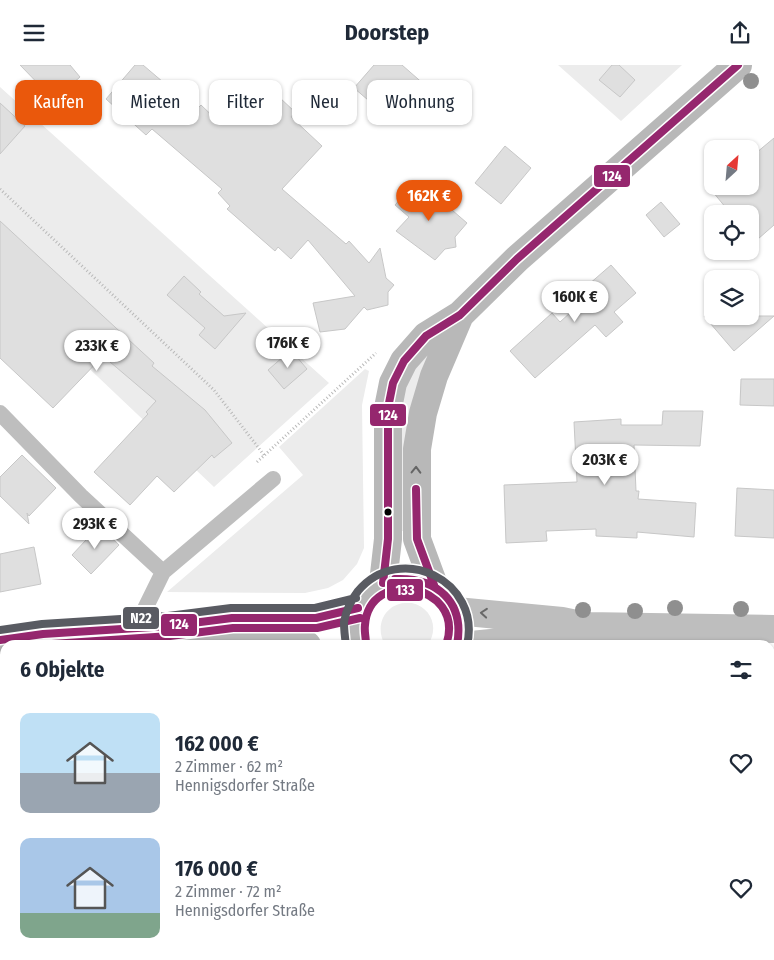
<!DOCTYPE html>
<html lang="de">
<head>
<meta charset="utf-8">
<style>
  :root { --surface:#fff; --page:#f6f6f7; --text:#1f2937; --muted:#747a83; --accent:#ea580c }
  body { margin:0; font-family:"Fira Sans Condensed",sans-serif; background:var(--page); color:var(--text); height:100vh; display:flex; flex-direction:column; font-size:19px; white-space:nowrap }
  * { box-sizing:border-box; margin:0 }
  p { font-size:16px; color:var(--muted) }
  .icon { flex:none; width:28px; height:28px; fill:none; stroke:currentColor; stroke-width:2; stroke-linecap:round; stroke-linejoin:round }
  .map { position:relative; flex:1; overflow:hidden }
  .side { position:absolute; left:0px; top:575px; width:775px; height:320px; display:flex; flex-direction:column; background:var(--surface); border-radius:15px 15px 0 0; box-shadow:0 1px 4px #0004 }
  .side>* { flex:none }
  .guide { position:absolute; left:15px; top:15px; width:500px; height:45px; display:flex; gap:10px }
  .needle { width:32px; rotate:26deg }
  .controls { position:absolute; left:704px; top:75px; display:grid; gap:10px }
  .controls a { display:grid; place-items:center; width:55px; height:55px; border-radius:10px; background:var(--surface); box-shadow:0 1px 4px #0004; font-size:25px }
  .price { position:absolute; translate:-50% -42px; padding:0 11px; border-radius:18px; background:#fff; color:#222; font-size:16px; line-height:32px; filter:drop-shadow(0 1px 2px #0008) }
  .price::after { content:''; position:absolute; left:50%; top:30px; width:15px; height:11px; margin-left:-8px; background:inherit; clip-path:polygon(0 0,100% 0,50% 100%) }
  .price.current { background:var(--accent); color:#fff }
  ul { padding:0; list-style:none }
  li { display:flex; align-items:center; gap:15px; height:125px; padding:0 20px }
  li span { display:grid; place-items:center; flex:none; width:140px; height:100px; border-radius:10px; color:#555 }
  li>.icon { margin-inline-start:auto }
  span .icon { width:60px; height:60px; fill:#fffc; stroke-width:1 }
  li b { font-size:21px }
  h2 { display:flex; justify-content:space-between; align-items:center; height:60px; padding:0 20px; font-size:21px }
  .chip { padding:0 18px; border-radius:10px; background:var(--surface); box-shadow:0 1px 4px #0004; font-size:18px; line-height:45px }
  .chip.current { background:var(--accent); color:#fff }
  header { display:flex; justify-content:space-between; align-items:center; height:65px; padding:0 20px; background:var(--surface); font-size:22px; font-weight:700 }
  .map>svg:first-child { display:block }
  .green { fill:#ececec }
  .building { fill:#dfdfdf; stroke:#c7c7c7 }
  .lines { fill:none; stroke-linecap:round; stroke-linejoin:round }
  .path { stroke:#b9b9b9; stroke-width:3; stroke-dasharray:1 2.5; stroke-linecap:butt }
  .lane { stroke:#bebebe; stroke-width:16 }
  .street { stroke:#bebebe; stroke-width:28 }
  .secondary { stroke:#b8b8b8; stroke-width:28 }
  .bus-1-casing { stroke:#fff; stroke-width:11 }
  .bus-2-casing { stroke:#fff; stroke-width:11 }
  .bus-3-casing { stroke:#fff; stroke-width:11 }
  .bus-1 { stroke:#95276e; stroke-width:8 }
  .bus-2 { stroke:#95276e; stroke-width:8 }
  .bus-3 { stroke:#595b62; stroke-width:8 }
  .tree { fill:#8f8f8f }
  .oneway { stroke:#656565 }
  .oneway2 { stroke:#686868 }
  .bus-dot { fill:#000; stroke:#fff; stroke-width:2 }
  .line-badge { stroke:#fff; stroke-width:2 }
  .badge-label { font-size:14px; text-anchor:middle; font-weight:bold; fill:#fff }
</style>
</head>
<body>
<header><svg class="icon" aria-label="menu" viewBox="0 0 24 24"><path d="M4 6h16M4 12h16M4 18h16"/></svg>Doorstep<svg class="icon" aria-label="share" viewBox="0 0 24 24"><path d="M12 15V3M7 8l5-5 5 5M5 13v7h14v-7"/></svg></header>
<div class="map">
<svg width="774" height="895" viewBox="0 0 774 895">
  <rect width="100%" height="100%" fill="#fff"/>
  <path class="green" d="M558 0H682L621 56Z
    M0 22 329 318 214 422 0 219Z
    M433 284 410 466H397L395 379 407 312Z
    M365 304 369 306 362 340 364 483 357 499 343 515 328 523 305 528 167 527 303 410 279 382Z
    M412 538C432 543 439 563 428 580H385C373 559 387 535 412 538Z
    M0 605H5V890H420V895H0Z"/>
  <path class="building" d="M20 0H70L80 12 54 35Z
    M135 0H143L196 45 201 40 222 60 262 16 295 47 291 52 322 81 282 124 346 179 349 176 369 198 380 183 386 213 394 220 388 227V240L367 245 364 242 345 264 320 267 313 238 355 231 308 175 291 194 278 182 275 186 227 144 230 141 218 128 222 124 152 64 146 70 106 34Z
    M374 0H402L426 21 398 51 388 41 382 47 354 23Z
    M612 0H619L635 15 620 32 599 15Z
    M0 38 25 61 0 89Z
    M774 73V160L750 181V149H731L708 121H750V93Z
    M505 81 531 103 501 139 475 118Z
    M414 119 427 130 428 128 435 134 437 132 467 158 455 172 456 182 445 184 435 195 396 166 409 152 395 140Z
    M661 137 680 159 664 172 646 150Z
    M0 156 154 298 152 301 205 345 232 378 214 393 212 390 174 427 157 411 130 440 94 407 148 349 146 347 156 336 103 291 53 343 0 293Z
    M611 200 636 228 614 247 623 257 606 272 595 260 535 313 510 286 552 248 560 257 594 226 588 220Z
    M184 211 201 227 199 229 224 251 246 248 215 284 199 270 205 263 167 230Z
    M704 251H774L734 286Z
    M291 285 307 304 284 324 268 305Z
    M741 314H774V341L740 340Z
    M663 346H703L700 381 634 380 636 426H639L638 434 696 438 694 472 637 467V473L596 471V464L546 466 547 476 506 478 504 420 577 417 574 357 621 354V360H662Z
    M22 390 56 423 29 451 27 448 29 459 0 431V412Z
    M737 423 774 425V473L735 471Z
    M99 461 119 480 91 509 72 490Z
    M34 482 41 519 0 527V489Z"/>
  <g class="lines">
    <path class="path" d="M0 124 214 325 264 390
      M257 397 376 288
      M770 615H774"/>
    <path class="lane" d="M0 348 81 431 163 507
      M136 562 163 507 273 414"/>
    <path class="street" d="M456 546 562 556 586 561 774 564
      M471 580 552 572 577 564"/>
    <path class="secondary" d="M383 518 388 474V343L393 318 404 296 426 271 460 250 517 194 738 0
      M434 520 417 474V384L423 348 434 311 460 250
      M171 562 209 577 307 580
      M0 575 43 569 169 561 232 553H316L358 543
      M356 580C340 517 424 485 454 543 459 553 461 569 457 580
      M448 890 449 895"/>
    <defs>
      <path id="bus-1" d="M416 424 417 474 434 520
        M395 514C437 512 465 537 457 580
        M383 518 388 474V343L393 318 404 296 426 271 460 250 517 194 738 0
        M0 575 43 569 169 561 232 553H316L358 543"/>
      <path id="bus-2" d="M366 579C366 573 364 566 365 560 369 502 464 519 447 577
        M37 580 170 571 233 563H317L360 553"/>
      <path id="bus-3" d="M0 565 42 559 168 551 231 543H315L356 533
        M346 580C345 573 344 564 344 557 346 546 351 535 358 526 400 476 482 516 467 580"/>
    </defs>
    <use href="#bus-1" class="bus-1-casing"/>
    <use href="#bus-2" class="bus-2-casing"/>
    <use href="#bus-3" class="bus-3-casing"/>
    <use href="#bus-1" class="bus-1"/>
    <use href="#bus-2" class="bus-2"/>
    <use href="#bus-3" class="bus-3"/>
  </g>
  <g class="tree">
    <circle cx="751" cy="16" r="8"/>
    <circle cx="675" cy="543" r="8"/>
    <circle cx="741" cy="544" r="8"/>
    <circle cx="583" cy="545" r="8"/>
    <circle cx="635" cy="546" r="8"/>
  </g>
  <defs><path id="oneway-chevron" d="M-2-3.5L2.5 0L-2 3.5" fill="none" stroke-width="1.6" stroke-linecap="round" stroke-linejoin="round" transform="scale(1.25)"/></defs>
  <use class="oneway" href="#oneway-chevron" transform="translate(416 405) rotate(-89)"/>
  <use class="oneway2" href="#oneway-chevron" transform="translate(484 548) rotate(-175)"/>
  <circle class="bus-dot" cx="388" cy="447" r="4.5"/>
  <g class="line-badge">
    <rect x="593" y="99" width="38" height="24" rx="5" fill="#95276e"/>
    <rect x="369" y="338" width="38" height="24" rx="5" fill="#95276e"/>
    <rect x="386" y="513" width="38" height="24" rx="5" fill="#95276e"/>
    <rect x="122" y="541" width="38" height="24" rx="5" fill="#595b62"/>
    <rect x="160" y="548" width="38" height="24" rx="5" fill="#95276e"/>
  </g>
  <g class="badge-label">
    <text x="612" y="116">124</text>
    <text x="388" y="355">124</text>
    <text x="405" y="530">133</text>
    <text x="141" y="558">N22</text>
    <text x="179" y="564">124</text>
  </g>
</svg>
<div class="controls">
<a><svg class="needle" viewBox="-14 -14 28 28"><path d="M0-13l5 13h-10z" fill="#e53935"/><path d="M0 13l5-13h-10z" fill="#747a83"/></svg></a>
<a><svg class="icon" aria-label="locate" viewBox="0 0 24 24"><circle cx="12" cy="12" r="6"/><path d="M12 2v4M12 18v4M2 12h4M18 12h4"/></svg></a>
<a><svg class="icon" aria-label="layers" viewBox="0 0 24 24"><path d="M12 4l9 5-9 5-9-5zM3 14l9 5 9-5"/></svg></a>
</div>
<b class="price current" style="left:429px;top:157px">162K €</b>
<b class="price" style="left:575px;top:258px">160K €</b>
<b class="price" style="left:288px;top:304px">176K €</b>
<b class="price" style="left:97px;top:307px">233K €</b>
<b class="price" style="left:605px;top:421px">203K €</b>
<b class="price" style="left:95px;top:485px">293K €</b>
<div class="guide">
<a class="chip current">Kaufen</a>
<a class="chip">Mieten</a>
<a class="chip">Filter</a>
<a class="chip">Neu</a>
<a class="chip">Wohnung</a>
</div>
<section class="side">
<h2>6 Objekte<svg class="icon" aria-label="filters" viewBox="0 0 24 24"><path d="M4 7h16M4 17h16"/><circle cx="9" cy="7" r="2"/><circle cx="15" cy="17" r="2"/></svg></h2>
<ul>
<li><span style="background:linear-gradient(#bfe0f5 60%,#9aa5b1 0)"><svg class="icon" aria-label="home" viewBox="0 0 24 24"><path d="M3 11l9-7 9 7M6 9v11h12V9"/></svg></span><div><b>162 000 €</b><p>2 Zimmer · 62 m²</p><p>Hennigsdorfer Straße</p></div><svg class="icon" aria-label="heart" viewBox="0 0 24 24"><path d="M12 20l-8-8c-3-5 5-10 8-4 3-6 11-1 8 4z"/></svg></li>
<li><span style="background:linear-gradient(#a9c7e8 75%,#7fa58c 0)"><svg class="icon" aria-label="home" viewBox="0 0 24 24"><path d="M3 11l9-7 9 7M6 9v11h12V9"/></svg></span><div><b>176 000 €</b><p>2 Zimmer · 72 m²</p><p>Hennigsdorfer Straße</p></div><svg class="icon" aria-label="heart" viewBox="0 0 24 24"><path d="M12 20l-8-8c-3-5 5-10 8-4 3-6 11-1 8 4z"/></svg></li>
</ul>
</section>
</div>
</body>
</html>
